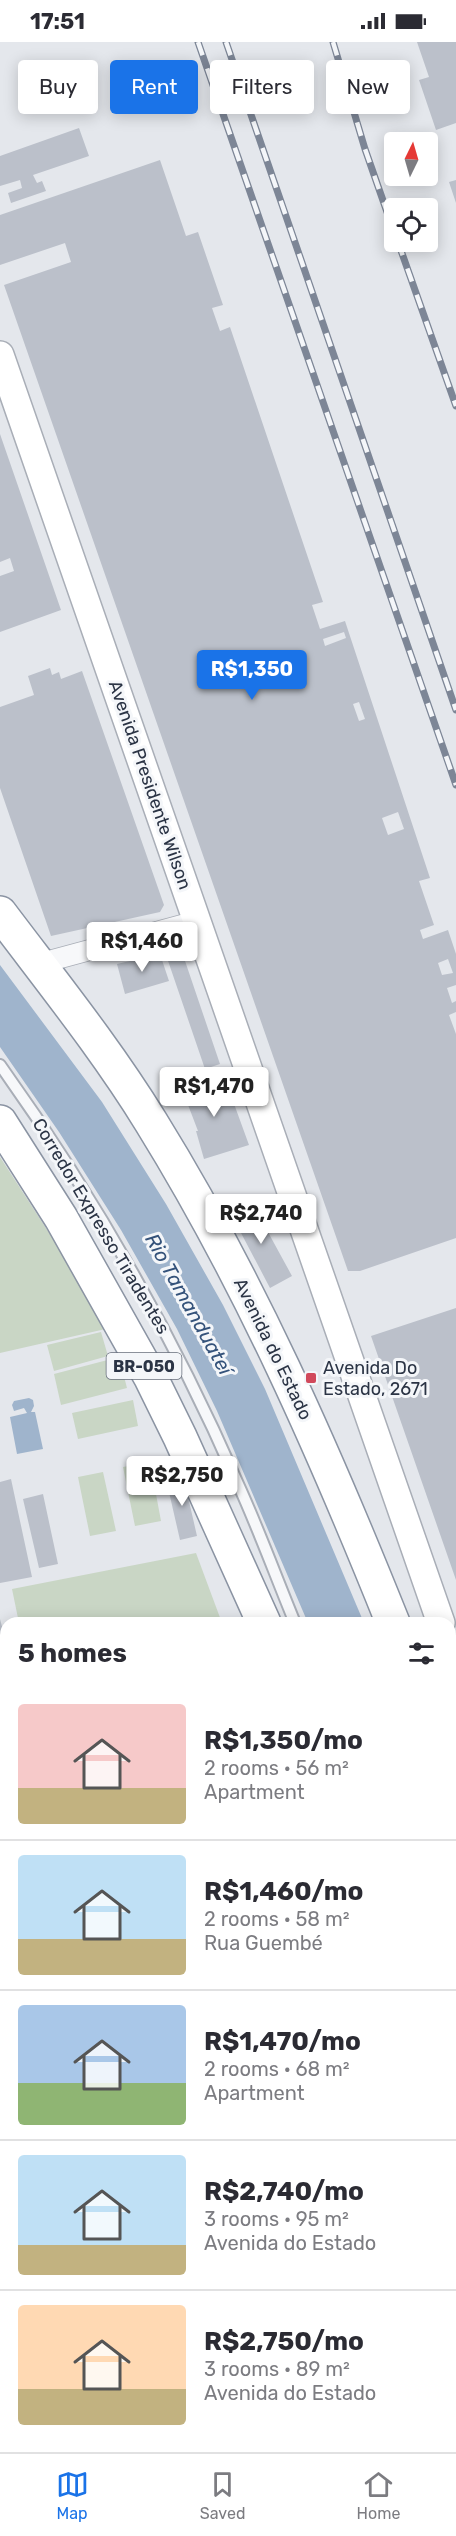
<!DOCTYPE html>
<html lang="en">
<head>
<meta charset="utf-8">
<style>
  :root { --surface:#fff; --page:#f2f2f3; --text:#2b2b33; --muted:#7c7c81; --line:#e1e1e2; --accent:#1a73e8 }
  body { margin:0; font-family:Rubik,sans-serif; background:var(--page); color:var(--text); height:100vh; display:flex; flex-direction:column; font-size:22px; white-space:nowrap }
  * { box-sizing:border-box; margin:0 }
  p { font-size:20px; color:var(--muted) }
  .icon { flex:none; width:33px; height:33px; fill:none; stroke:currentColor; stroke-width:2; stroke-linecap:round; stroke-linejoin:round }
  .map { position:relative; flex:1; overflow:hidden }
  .drawer { position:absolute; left:0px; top:1575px; width:456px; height:836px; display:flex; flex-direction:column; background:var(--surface); border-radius:18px 18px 0 0; box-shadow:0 3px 15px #0003 }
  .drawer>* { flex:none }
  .top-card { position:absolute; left:18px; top:18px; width:420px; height:54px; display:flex; gap:12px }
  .needle { width:39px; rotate:5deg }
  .tools { position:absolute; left:384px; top:90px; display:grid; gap:12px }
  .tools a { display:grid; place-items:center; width:54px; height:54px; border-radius:6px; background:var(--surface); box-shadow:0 3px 15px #0003; font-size:30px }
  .price { position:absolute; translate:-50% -51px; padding:0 14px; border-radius:6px; background:#fff; color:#222; font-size:20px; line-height:39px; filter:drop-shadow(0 2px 3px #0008) }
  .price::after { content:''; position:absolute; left:50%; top:36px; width:18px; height:14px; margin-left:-9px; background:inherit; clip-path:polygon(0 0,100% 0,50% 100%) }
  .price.selected { background:var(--accent); color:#fff }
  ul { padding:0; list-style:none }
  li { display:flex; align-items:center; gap:18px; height:150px; padding:0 18px }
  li+li { border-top:2px solid var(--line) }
  li span { display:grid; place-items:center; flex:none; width:168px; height:120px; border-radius:6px; color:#555 }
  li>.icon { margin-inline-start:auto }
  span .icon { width:72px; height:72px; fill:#fffc; stroke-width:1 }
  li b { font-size:26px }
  h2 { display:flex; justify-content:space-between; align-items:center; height:72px; padding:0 18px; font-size:26px }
  .chip { padding:0 21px; border-radius:6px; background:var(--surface); box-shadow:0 3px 15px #0003; font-size:21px; line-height:54px }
  .chip.selected { background:var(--accent); color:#fff }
  .status { display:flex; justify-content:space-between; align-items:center; height:42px; padding:0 30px; background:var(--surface); direction:ltr }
  .status svg { height:16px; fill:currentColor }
  .tab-bar { display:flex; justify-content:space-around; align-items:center; height:84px; border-top:2px solid var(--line); background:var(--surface); font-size:16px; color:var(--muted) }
  .tab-bar a { display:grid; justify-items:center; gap:3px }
  .tab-bar .selected { color:var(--accent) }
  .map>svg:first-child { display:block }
  .built { fill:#d2d6de }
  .green { fill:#c9d6c5 }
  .water { fill:#9fb4cc }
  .building { fill:#bbc0ca; fill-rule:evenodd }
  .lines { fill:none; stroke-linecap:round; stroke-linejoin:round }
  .lane-casing { stroke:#a9aeb7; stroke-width:14 }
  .street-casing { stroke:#a9aeb7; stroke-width:22 }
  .secondary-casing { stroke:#a9aeb7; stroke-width:30 }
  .highway-casing { stroke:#8b94a3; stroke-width:36 }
  .lane { stroke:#f7f8fa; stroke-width:10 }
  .street { stroke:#f7f8fa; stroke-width:20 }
  .secondary { stroke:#fff; stroke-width:27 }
  .highway { stroke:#fff; stroke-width:33 }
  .rail-casing { stroke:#7d8696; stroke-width:7 }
  .rail { stroke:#f4f6f9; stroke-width:4.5; stroke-dasharray:14; stroke-linecap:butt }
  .poi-dot { fill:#d1495b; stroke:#f4f6f9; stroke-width:2 }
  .labels { text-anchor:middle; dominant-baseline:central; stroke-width:6; stroke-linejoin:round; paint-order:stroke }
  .shield { fill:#f4f6f9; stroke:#676e7b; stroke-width:1.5 }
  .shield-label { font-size:16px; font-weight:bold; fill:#2b3445 }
  .street-label { font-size:18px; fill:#2b3445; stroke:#f4f6f9 }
  .poi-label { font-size:18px; fill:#2b3445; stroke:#f4f6f9; text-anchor:start }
  .water-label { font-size:20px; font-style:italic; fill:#34527a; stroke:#f4f6f9 }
</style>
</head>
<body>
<div class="status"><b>17:51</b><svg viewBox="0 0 49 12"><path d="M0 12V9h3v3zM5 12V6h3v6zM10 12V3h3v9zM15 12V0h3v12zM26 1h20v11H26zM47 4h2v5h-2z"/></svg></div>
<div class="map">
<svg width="456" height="2410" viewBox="0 0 456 2410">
  <rect width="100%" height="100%" fill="#e4e7ec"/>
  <path class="built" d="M6 1715V2357L0 2328V1716Z
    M450 2122 456 2149V2410H17L16 2405 450 2404Z"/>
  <path class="green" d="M0 1115 106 1279 110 1286 0 1311Z
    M101 1290 108 1314 54 1329 47 1303Z
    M119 1315 127 1346 61 1363 54 1332Z
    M133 1358 138 1384 78 1397 72 1371Z
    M150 1420 161 1479 135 1484 123 1425Z
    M103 1430 116 1489 90 1494 78 1435Z
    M196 1511 222 1581H19L12 1547Z"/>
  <path class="water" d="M0 923 102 1060 166 1162 223 1263 265 1347 364 1581H308L217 1369 177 1287 121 1188 59 1090 0 1005Z
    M29 1356 33 1358 34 1364 31 1370H35L43 1407 17 1412 10 1375 27 1371 24 1366 14 1369 12 1363 14 1359Z
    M450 1789 456 1805V1978L450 1956Z"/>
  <path class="building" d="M417 0H456V81L436 88 419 38 429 35Z
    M79 86 89 114 33 133 37 141 42 139 46 149 11 161 8 151 22 146 20 138 0 144V114Z
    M160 118 186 194 198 190 223 263 212 266 220 289 230 285 323 560 312 563 320 587 345 579 430 836 419 839 434 883 420 888 423 897 448 888 456 912V943L447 946 452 961 456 959V970L449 973 456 992V1196L360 1229H348L4 243 71 220 65 201 0 223V173ZM344 590 346 596 325 604 323 597ZM359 660 365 677 359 679 353 662ZM398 770 404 787 388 793 382 776ZM448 917 453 931 442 933 438 921Z
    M456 138V161L449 140Z
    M0 392 61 568 0 590V534L14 529 10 516 0 520Z
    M50 626 52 633 59 630 61 637 82 629 164 863 160 870 51 894 0 746V665L34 653 28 634Z
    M172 909 183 913 220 1022 205 1027 165 910Z
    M160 912 169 939 125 952 117 922Z
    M207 1032 215 1052 223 1050 227 1059 219 1061V1063L233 1059 249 1103 204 1117 196 1089H198L180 1042Z
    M251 1159 292 1234 270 1246 230 1170Z
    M456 1266V1538L371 1294Z
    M183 1433 197 1494 180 1498 166 1437Z
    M11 1437 32 1535 0 1541V1440Z
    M43 1452 58 1522 39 1526 23 1457Z
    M0 1577 6 1600V1674L0 1675Z
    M6 1772V2024L2 2025 4 2033 0 2034V1773Z
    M6 2079V2120L0 2121V2080Z
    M6 2152V2274L2 2275 6 2288 5 2340 0 2315V2153Z
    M451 2173 456 2198V2368L450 2369Z
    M456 2374V2396L450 2397V2376Z
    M18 2404H209L210 2410H19Z
    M298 2404H319V2406L299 2410Z
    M368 2404H408V2406L387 2410H369Z"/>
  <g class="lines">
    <defs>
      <path id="lane" d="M0 1023C93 1153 174 1295 238 1442 259 1488 276 1535 295 1581
        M450 1993 456 2013
        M0 2130 6 2128"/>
      <path id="street" d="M38 922 197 879
        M0 1700 6 1699"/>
      <path id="secondary" d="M0 313 441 1581
        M450 1606 456 1623"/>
      <path id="highway" d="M0 871C52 940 106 1007 151 1080 249 1238 324 1409 393 1581
        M0 1080 61 1176 151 1336 180 1395 264 1581
        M450 1727 456 1742
        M450 2070 456 2095"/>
    </defs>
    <use href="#lane" class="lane-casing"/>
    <use href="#street" class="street-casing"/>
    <use href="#secondary" class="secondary-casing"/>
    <use href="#highway" class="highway-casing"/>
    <use href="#lane" class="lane"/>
    <use href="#street" class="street"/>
    <use href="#secondary" class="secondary"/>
    <use href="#highway" class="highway"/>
    <defs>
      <path id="rail" d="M198 0 456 743
        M226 0 456 668
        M333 0 365 107 394 190
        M398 200 456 364"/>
    </defs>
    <use href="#rail" class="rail-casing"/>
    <use href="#rail" class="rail"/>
  </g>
  <rect class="poi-dot" x="305" y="1330" width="12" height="12" rx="3"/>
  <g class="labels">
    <rect class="shield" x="106.5" y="1311" width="75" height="26" rx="4.5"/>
    <g class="shield-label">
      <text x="144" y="1324">BR-050</text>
    </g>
    <g class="street-label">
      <text transform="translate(150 743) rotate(71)">Avenida Presidente Wilson</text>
      <text transform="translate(101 1184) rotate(59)">Corredor Expresso Tiradentes</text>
      <text transform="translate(273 1307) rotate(64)">Avenida do Estado</text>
    </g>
    <g class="poi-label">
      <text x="323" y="1326">Avenida Do<tspan x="323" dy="21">Estado, 2671</tspan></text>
    </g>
    <g class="water-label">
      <text transform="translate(189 1262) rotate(61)">Rio Tamanduateí</text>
    </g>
  </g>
</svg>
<div class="tools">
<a><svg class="needle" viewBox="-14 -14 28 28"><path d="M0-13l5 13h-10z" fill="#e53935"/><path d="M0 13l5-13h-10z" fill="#7c7c81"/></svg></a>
<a><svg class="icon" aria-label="locate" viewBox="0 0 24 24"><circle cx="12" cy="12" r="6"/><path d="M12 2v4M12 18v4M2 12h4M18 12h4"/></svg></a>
</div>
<b class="price selected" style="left:252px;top:659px">R$1,350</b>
<b class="price" style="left:142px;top:931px">R$1,460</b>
<b class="price" style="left:214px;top:1076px">R$1,470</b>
<b class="price" style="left:261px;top:1203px">R$2,740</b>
<b class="price" style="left:182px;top:1465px">R$2,750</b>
<div class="top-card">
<a class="chip">Buy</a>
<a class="chip selected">Rent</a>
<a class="chip">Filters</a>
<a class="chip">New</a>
</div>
<section class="drawer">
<h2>5 homes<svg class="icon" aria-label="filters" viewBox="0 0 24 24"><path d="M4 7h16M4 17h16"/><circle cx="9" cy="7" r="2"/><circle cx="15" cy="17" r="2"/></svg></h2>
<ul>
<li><span style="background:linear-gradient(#f6c9c9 70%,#c2b280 0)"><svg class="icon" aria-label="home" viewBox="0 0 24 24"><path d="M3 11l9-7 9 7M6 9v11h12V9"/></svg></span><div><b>R$1,350/mo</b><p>2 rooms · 56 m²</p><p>Apartment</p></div></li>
<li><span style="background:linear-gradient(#bfe0f5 70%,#c2b280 0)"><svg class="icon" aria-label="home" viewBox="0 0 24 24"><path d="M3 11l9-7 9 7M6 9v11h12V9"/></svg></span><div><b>R$1,460/mo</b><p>2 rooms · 58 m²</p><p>Rua Guembé</p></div></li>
<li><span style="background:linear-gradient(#a9c7e8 65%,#8fb573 0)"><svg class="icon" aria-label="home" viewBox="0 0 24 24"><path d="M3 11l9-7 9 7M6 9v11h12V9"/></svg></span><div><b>R$1,470/mo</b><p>2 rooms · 68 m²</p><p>Apartment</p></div></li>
<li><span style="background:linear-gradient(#bfe0f5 75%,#c2b280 0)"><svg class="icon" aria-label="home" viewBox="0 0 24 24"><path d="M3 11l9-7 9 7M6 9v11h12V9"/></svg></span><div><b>R$2,740/mo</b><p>3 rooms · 95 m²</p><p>Avenida do Estado</p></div></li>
<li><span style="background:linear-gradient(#ffd9b3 70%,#c2b280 0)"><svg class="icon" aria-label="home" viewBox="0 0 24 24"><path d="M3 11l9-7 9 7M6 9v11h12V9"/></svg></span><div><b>R$2,750/mo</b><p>3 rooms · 89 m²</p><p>Avenida do Estado</p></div></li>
</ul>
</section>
</div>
<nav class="tab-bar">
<a class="selected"><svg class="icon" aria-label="map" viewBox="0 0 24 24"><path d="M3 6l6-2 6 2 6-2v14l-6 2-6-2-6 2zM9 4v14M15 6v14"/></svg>Map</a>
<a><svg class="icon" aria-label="saved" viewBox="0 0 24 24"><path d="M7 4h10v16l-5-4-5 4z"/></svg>Saved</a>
<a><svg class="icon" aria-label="home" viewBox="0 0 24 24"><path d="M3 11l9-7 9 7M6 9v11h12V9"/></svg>Home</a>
</nav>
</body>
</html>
